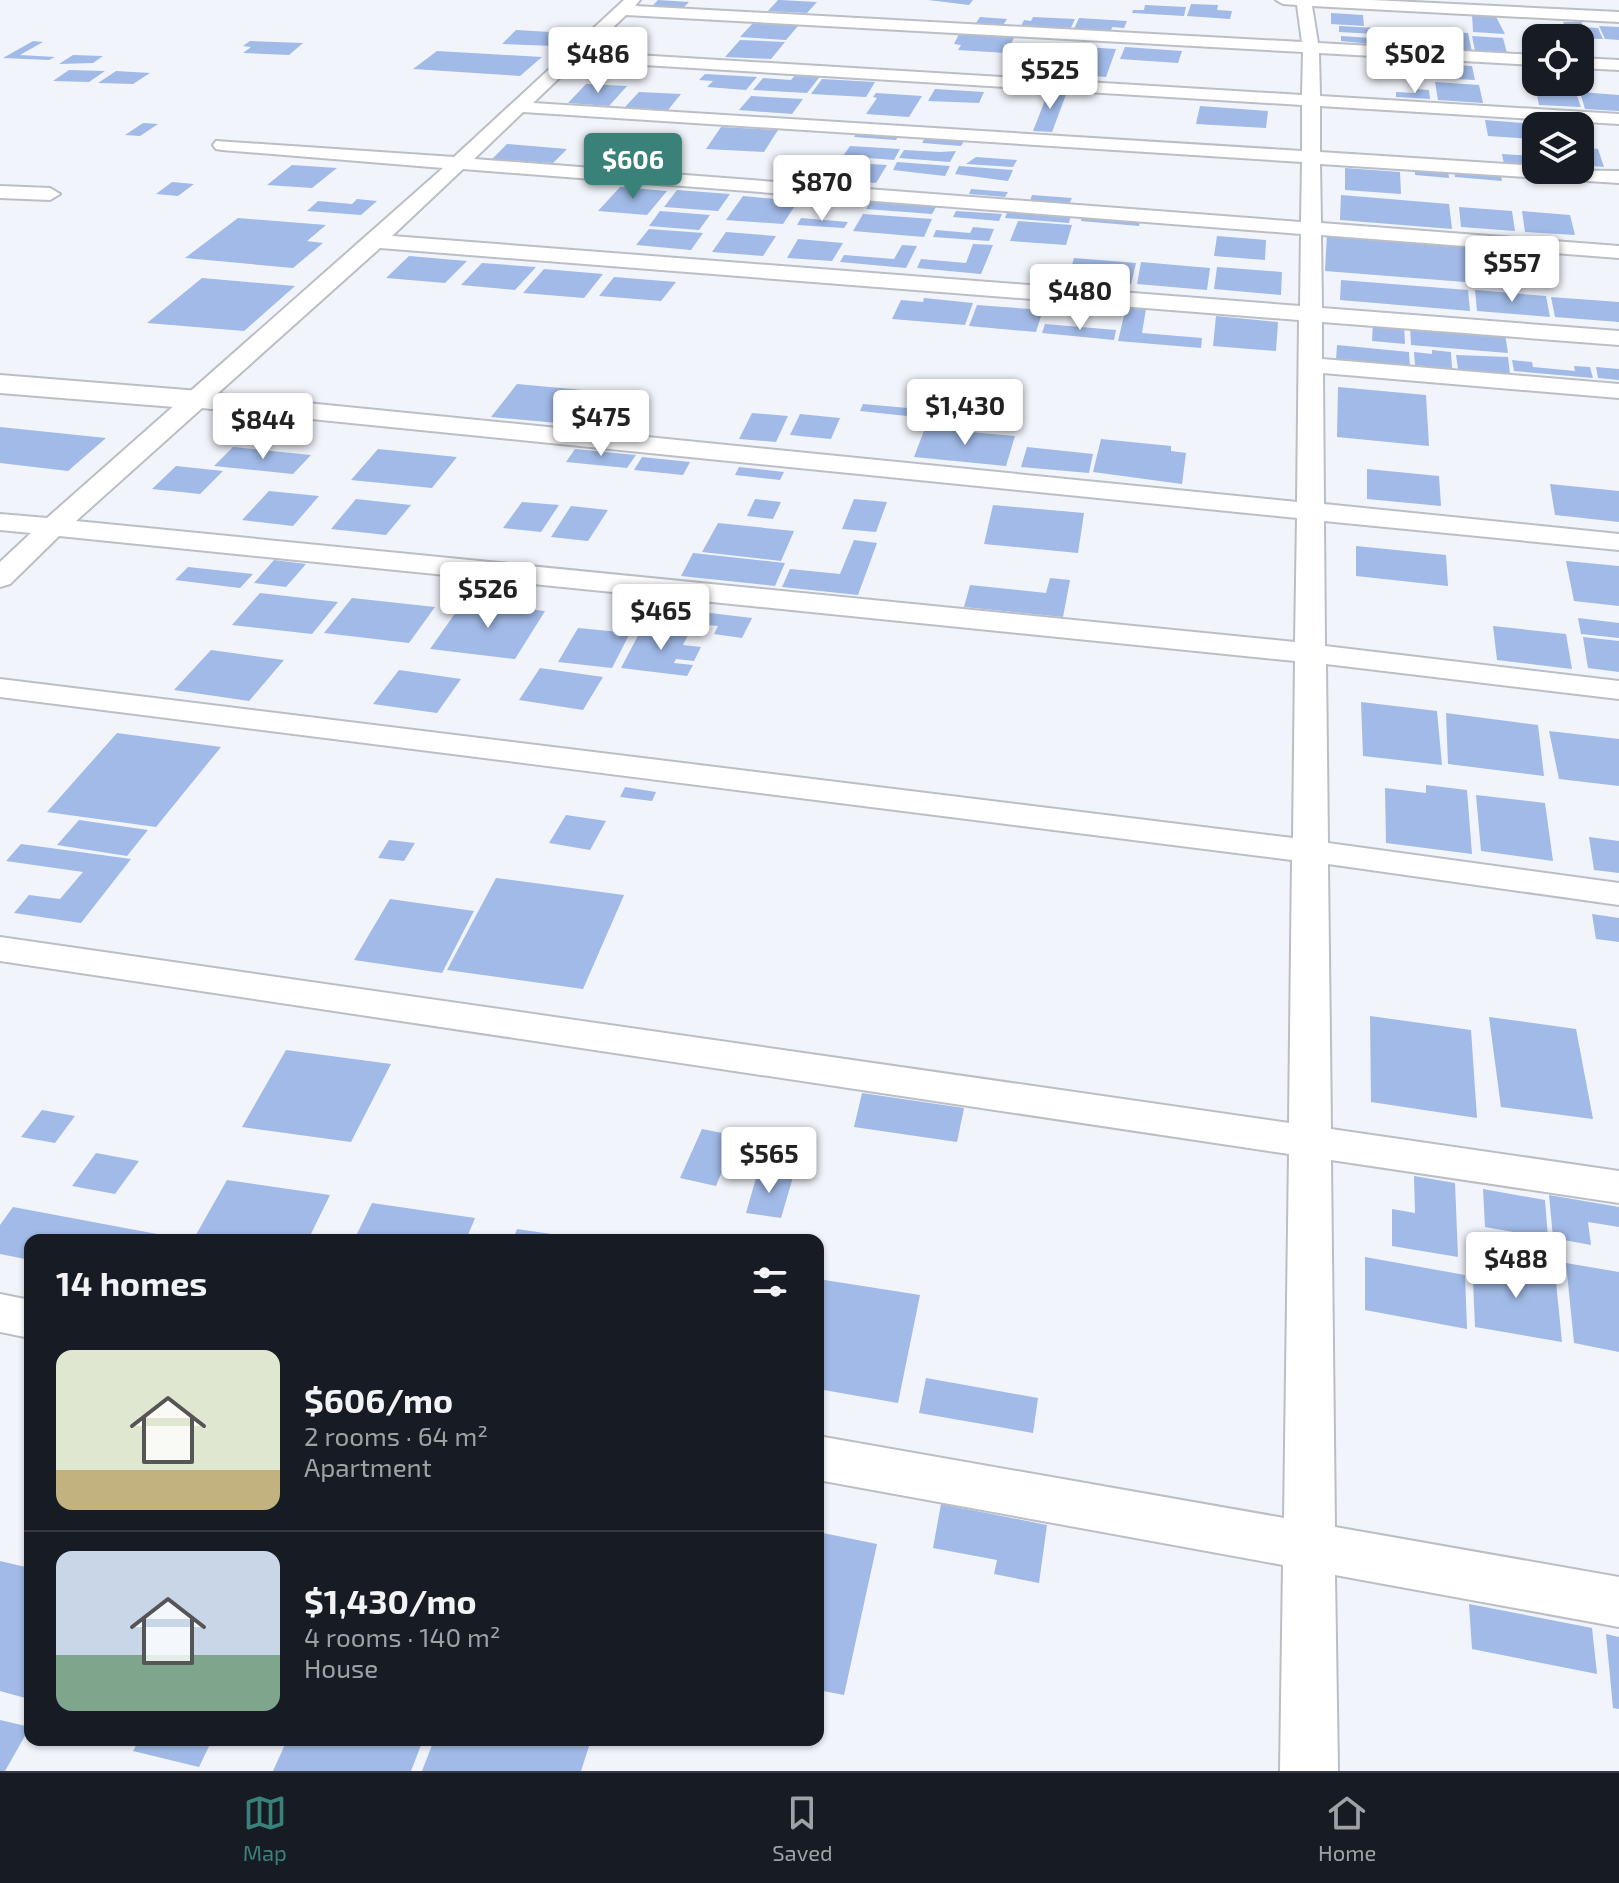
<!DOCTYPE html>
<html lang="en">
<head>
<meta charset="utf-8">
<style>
  :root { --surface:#171b24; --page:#242831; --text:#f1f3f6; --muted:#9ea1a6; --line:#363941; --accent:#3a817a }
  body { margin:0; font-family:"Exo 2",sans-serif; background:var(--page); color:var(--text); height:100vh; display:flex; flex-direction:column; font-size:30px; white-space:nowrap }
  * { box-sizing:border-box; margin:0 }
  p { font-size:26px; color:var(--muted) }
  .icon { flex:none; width:44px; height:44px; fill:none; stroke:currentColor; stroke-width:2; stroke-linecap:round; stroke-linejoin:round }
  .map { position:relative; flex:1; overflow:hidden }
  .panel { position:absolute; left:24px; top:1234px; width:800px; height:512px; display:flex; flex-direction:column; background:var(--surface); border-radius:16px; box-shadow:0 2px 6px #0004 }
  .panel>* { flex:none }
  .buttons { position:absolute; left:1522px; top:24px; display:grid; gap:16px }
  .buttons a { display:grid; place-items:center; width:72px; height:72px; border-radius:16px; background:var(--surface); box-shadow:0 2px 6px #0004; font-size:40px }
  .price { position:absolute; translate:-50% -68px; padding:0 18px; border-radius:8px; background:#fff; color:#222; font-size:26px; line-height:52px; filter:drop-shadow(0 2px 4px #0008) }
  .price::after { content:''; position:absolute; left:50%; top:48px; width:24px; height:18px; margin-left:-12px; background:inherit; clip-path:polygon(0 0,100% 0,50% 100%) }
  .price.on { background:var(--accent); color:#fff }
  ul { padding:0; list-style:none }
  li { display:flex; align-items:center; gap:24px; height:200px; padding:0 32px }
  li+li { border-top:2px solid var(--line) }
  li span { display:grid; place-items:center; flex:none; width:224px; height:160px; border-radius:16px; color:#555 }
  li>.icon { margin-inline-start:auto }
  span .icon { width:96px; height:96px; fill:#fffc; stroke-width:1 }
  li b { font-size:34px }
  h2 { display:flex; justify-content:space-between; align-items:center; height:96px; padding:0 32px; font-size:34px }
  .tabs { display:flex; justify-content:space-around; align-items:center; height:112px; border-top:2px solid var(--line); background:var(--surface); font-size:22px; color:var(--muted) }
  .tabs a { display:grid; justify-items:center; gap:4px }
  .tabs .on { color:var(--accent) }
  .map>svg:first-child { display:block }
  .building { fill:#a1bae7 }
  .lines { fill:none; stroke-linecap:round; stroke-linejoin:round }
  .minor-casing { stroke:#bbbfc5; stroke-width:4 }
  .tertiary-casing { stroke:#bbbfc5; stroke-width:4 }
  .minor { fill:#fff; fill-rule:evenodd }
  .tertiary { fill:#fff; fill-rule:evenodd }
</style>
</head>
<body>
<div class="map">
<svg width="1619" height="1771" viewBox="0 0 1619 1771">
  <rect width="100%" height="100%" fill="#f1f4fb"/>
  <path class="building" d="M658 0 689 2 683 8 652 6Z
    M778 0H780L817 2 807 13 768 11Z
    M928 0H973L969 5Z
    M1191 4 1218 5 1217 10 1232 11 1230 19 1187 16Z
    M1145 5 1186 7 1184 16 1132 13 1133 10H1144Z
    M1331 13 1363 15 1364 26 1331 24Z
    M1472 14 1495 15 1505 34 1473 32Z
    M980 17 1007 19 1003 25 976 23Z
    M1033 17 1075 19 1070 30 1021 26 1024 20 1031 21Z
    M1079 18 1127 21 1124 28 1112 27 1111 31 1074 29Z
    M1563 22H1581L1584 27 1598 28 1603 39 1570 38Z
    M753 23 798 26 786 40 740 37Z
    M1339 26 1376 28V34L1339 32Z
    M1599 26 1619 27V40L1605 39Z
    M516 30 568 33 554 46 502 44Z
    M1438 31 1468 33 1472 52 1440 50Z
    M959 34 1014 38 1006 53 958 50 961 45 954 44Z
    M1341 36 1400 40 1401 47 1341 41Z
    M1472 36 1503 38 1507 53 1475 51Z
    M740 40 785 42 771 59 725 57Z
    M33 41 43 42 20 55 55 57 49 60 3 58Z
    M250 41 303 43 289 55 243 53 251 47 243 46Z
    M1068 46 1116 49 1106 77 1056 73Z
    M1125 47 1182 51 1178 63 1120 59Z
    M437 51 542 57 520 76 413 69Z
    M73 55 103 56 93 63 59 64Z
    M1432 64 1472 66 1475 80 1434 78Z
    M69 70 105 71 89 82 53 81Z
    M116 71 150 73 133 84 98 83Z
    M797 73 822 74 807 93 753 90 763 78 791 80Z
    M705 74 757 77 746 90 707 87 713 81 699 80Z
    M822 79 875 82 866 97 811 94Z
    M1435 82 1479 85 1483 103 1438 100Z
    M586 84 627 86 609 106 568 103Z
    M935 89 984 92 979 103 928 101Z
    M1415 89 1429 90 1430 99 1396 97V92L1416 93Z
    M1049 90 1067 92 1052 132 1033 131Z
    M1536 90 1576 93 1581 107 1539 105Z
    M639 92 681 94 668 110 625 107Z
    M1580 92 1619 95V111L1585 109Z
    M876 93 922 96 909 117 866 114 877 98 873 97Z
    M751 96 803 99 792 114 739 110Z
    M1200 106 1268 111 1266 128 1196 124Z
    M1485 120 1536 124V139L1488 136Z
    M143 123 158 124 140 136 125 135Z
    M721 127 778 130 764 152 706 149Z
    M857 132 899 135 896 140 854 137Z
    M925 138 964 141 961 146 922 143Z
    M507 144 567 149 553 163 492 159Z
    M850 146 900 149 894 160 843 156Z
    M1580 147 1598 149 1604 167 1580 165Z
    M904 150 940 152 956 151 950 162 899 158Z
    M1502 154 1536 156V166L1504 164Z
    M976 157 1017 160 1013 167 966 164Z
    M825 161 887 165 876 183 813 178Z
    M897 162 950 166 945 176 893 170Z
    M292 165 337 168 312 188 267 185Z
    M959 166 1013 170 1008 181 955 174Z
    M1345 168 1400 172 1401 194 1345 190Z
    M1415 169 1448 171 1449 178 1415 175Z
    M1454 172 1501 175 1502 181 1455 177Z
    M172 182 194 184 178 196 156 194Z
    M620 187 667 191 647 215 598 211Z
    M971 189 1008 192 1005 197 969 194Z
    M677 190 730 194 718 211 664 207Z
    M1032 195 1072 198 1069 204 1030 201Z
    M1341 195 1449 204 1452 229 1340 220Z
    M743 196 798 201 783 224 726 220Z
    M357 199 377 201 361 215 307 211 318 201 352 204Z
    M871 202 936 207 932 214 866 209Z
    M1459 207 1512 211 1515 231 1461 227Z
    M1008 210 1071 214 1069 223 1005 218Z
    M660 211 710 215 699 230 649 226Z
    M956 211 1002 214 999 221 953 217Z
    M1522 211 1570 215 1575 235 1525 232Z
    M863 214 932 219 924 237 853 231Z
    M1082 216 1140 221 1139 226 1081 221Z
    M238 218 326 225 307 241 323 243 293 268 185 258Z
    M801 218 848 222 844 228 797 225Z
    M1018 221 1072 225 1066 245 1010 241Z
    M973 227 994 229 989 241 933 237 936 230 970 233Z
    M649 229 703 233 691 250 636 245Z
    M726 232 776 236 763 256 712 252Z
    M1327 234 1485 246 1490 284 1325 271Z
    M1217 236 1266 240 1265 260 1214 256Z
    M798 239 843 243 832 261 787 258Z
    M973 244 993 245 981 274 917 268 921 259 966 263Z
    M902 245 917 246 906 268 840 262 844 255 894 259Z
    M409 256 467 261 445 283 386 278Z
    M1074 258 1136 263 1131 284 1068 279Z
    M1141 262 1210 268 1207 290 1137 284Z
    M482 263 536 267 515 290 461 285Z
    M1217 267 1282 272 1281 295 1214 289Z
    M544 269 603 274 584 298 523 293Z
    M614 277 676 282 661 301 599 296Z
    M202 278 295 286 244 331 147 323Z
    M1341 280 1468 290 1470 311 1340 300Z
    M1475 290 1546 296 1550 317 1477 311Z
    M1551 297 1619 302V322L1555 317Z
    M924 298 973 303 965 325 892 319 901 300 923 302Z
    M977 305 1043 310 1036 332 969 326Z
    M1126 307 1146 309 1142 333 1202 338 1201 348 1118 341Z
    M1216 316 1278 322 1276 351 1213 346Z
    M1373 321 1404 324 1405 344 1372 341Z
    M1045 324 1116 330 1114 340 1042 333Z
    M1410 326 1505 334 1508 353 1411 345Z
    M1337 345 1409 352 1410 368 1336 361Z
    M1432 350 1451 352 1452 369 1415 365 1414 352 1432 354Z
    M1456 355 1508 357 1510 374 1458 369Z
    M1512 360 1532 362 1533 367 1575 371 1574 366 1590 367 1593 378 1514 371Z
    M1596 367 1619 369V380L1598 378Z
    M517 384 593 391 569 424 491 417Z
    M1338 387 1426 395 1429 446 1337 437Z
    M863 404 930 410 926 418 860 411Z
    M752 413 788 416 776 442 739 439Z
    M800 414 840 418 831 439 790 435Z
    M0 427 106 438 68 471 0 463Z
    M925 428 1015 436 1006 466 914 457Z
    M1101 439 1171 446V451L1186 453 1182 484 1093 472Z
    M233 447 311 455 293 474 214 466Z
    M1027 447 1093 454 1089 473 1021 467Z
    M378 449 457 457 432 488 351 480Z
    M575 449 636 455 627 468 566 462Z
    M642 457 690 462 683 475 634 470Z
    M176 466 223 471 200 494 152 489Z
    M739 467 784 472 780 480 735 475Z
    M1367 469 1439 476 1441 506 1367 499Z
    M1550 484 1619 491V522L1555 515Z
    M269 491 319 496 293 526 242 520Z
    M356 499 411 505 386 535 331 529Z
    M755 499 781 502 773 519 747 516Z
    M854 499 887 502 876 532 842 529Z
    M522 502 559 505 541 532 503 528Z
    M993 505 1084 513 1078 553 984 544Z
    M571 506 608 510 588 541 551 537Z
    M718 523 794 531 781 561 702 552Z
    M854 540 877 543 858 595 782 587 790 569 840 574Z
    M1356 546 1446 555 1448 586 1356 576Z
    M693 553 785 563 775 586 681 576Z
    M274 560 306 564 286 587 254 583Z
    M1566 561 1619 566V606L1574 601Z
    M188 567 253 574 240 588 175 580Z
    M1050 578 1070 580 1063 617 964 607 970 585 1046 593Z
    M260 593 338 602 312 634 232 625Z
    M352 598 435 607 409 643 324 633Z
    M463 602 545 611 515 659 430 649Z
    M693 611 752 618 742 638 714 634 718 626 687 623Z
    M1578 618 1619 623V638L1581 634Z
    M643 626 690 631 683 645 701 647 694 661 676 659 674 663 693 665 687 676 621 668Z
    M1493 626 1566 634 1572 669 1497 660Z
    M578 628 630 633 612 668 558 662Z
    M1583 637 1619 641V672L1588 668Z
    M211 650 284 660 249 701 174 690Z
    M540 668 603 677 583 710 519 700Z
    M399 670 461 679 437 713 373 704Z
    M1361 702 1437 711 1442 765 1363 756Z
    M1446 713 1538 725 1544 776 1448 764Z
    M1549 731 1619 739V786L1559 779Z
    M117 733 221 747 156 827 47 812Z
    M1426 785 1467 790 1472 854 1386 843 1385 788 1426 793Z
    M625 787 656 792 652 801 620 797Z
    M1476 795 1545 803 1553 861 1481 851Z
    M566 815 606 821 590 850 549 843Z
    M79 820 148 830 127 856 57 845Z
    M1589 837 1619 841V873L1594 870Z
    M389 840 415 843 404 861 378 858Z
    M21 844 131 859 81 923 14 913 29 895 60 899 83 872 6 861Z
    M496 878 624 895 583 989 447 970Z
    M390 899 474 911 442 973 354 960Z
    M1592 914 1619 918V942L1596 939Z
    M1370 1016 1471 1030 1477 1118 1371 1102Z
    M1489 1017 1576 1029 1593 1119 1501 1107Z
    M286 1050 391 1064 351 1142 242 1127Z
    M862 1093 964 1108 957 1142 854 1127Z
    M42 1110 75 1116 55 1143 21 1137Z
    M702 1129 737 1136 716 1186 680 1178Z
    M96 1153 139 1161 115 1194 72 1186Z
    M758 1171 793 1177 781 1218 746 1213Z
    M1414 1176 1455 1183 1458 1257 1392 1246V1209L1415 1213Z
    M227 1180 330 1195 308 1240H193Z
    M1483 1189 1545 1200 1548 1238 1485 1227Z
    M1549 1195 1619 1207V1227L1588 1222 1591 1245 1553 1238Z
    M372 1203 475 1218 466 1240H354Z
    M13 1207 157 1234 153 1240H30V1260L0 1254V1225Z
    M517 1229 579 1238V1240H513Z
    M1365 1257 1465 1275 1467 1329 1365 1310Z
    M1472 1257 1555 1272 1562 1342 1475 1327Z
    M1566 1263 1619 1272V1352L1574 1343Z
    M818 1279 920 1295 898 1403 818 1389Z
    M926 1378 1038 1398 1033 1433 919 1413Z
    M941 1504 1047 1525 1039 1583 994 1574 997 1560 933 1548Z
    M818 1532 877 1544 844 1695 818 1690Z
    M0 1561 30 1568 29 1699 0 1691Z
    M1469 1604 1592 1628 1597 1674 1472 1649Z
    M1606 1634 1619 1637V1709L1613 1708Z
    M0 1720 30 1727 5 1771H0Z
    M139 1740H212L199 1767 133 1751Z
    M287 1740H423L411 1771H273Z
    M434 1740H591L581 1771H422Z"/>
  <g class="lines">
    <defs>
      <path id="minor" d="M624 0H640L635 6 1302 42 1297 5 1283 4 1276 0H1372L1619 12V22L1312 6 1318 43 1536 55V65L1319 53 1320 96 1619 114V124L1320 106V152L1536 166V170L1619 171V183L1320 164 1321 223 1619 246V258L1321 235 1322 308 1619 331V345L1322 322V359L1619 384V398L1323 373 1324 504 1619 534V550L1324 521 1325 646 1619 681V699L1326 664 1328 843 1619 883V905L1328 864 1331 1129 1619 1171V1203L1331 1160 1335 1527 1619 1577V1627L1335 1575 1338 1771H1280L1283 1565 818 1480V1436L1284 1518 1289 1154 0 961V937L1289 1123 1292 860 0 697V679L1293 838 1295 661 59 536 10 584 0 587V562L31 533 0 530V514L47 518 443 168 222 150 216 149 213 145 216 141 454 157ZM626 15 1303 52 1302 95 587 52ZM577 61 1302 105V151L533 103ZM523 112 1302 162 1301 222 474 159ZM463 169 1301 234 1300 306 392 236ZM380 248 1299 320 1297 502 217 394ZM202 408 1297 518 1295 642 76 521Z
        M1580 58 1619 60V70L1580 68Z
        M0 186 50 188 60 194 50 200 0 198Z
        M0 1294 30 1300V1338L0 1332Z"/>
      <path id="tertiary" d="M0 375 199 391 210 394 214 400 210 406 199 409 0 393Z"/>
    </defs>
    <use href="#minor" class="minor-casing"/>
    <use href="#tertiary" class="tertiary-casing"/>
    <use href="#minor" class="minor"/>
    <use href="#tertiary" class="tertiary"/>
  </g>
</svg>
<div class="buttons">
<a><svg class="icon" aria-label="locate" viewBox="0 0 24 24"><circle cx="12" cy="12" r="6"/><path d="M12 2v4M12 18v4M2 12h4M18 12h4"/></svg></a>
<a><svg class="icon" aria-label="layers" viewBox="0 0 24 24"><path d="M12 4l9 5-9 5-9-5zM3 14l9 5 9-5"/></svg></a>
</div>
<b class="price" style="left:598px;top:95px">$486</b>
<b class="price" style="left:1415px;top:95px">$502</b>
<b class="price" style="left:1050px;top:111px">$525</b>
<b class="price on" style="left:633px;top:201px">$606</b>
<b class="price" style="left:822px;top:223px">$870</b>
<b class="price" style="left:1512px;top:304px">$557</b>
<b class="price" style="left:1080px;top:332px">$480</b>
<b class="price" style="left:965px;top:447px">$1,430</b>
<b class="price" style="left:601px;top:458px">$475</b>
<b class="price" style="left:263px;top:461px">$844</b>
<b class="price" style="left:488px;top:630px">$526</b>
<b class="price" style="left:661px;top:652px">$465</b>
<b class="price" style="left:769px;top:1195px">$565</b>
<b class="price" style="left:1516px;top:1300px">$488</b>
<section class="panel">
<h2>14 homes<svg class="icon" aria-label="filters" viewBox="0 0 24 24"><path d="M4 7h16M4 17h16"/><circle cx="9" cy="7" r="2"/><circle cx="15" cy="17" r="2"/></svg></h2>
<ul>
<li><span style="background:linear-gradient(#dfe7d0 75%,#c2b280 0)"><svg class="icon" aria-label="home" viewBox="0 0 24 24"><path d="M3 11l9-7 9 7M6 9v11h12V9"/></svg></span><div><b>$606/mo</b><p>2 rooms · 64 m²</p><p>Apartment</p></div></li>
<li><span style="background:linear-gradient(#c9d6e8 65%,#7fa58c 0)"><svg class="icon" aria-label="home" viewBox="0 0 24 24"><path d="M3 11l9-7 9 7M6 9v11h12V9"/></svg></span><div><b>$1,430/mo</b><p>4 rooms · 140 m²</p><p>House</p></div></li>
</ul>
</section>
</div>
<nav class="tabs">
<a class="on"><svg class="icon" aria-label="map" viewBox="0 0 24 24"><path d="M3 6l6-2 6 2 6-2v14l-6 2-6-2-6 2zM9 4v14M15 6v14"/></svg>Map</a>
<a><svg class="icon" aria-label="saved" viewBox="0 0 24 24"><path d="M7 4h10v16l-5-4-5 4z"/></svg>Saved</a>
<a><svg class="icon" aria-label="home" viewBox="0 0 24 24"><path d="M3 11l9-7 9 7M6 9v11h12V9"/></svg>Home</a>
</nav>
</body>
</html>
